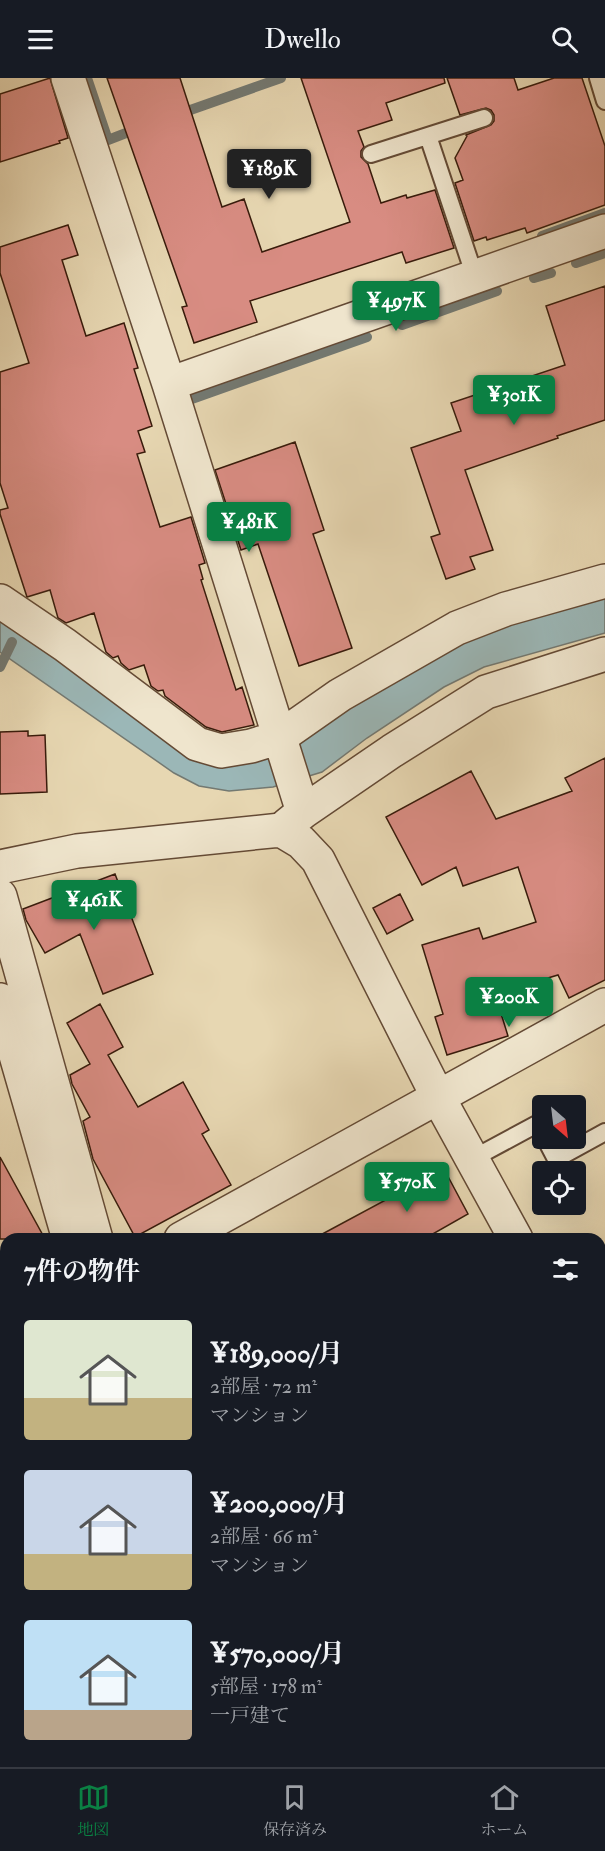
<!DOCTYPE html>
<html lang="ja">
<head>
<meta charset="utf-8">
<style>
  :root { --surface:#171b24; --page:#20242c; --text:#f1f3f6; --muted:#9ea1a6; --line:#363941; --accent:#0b8043 }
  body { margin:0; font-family:"IM FELL Double Pica","Noto Serif JP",serif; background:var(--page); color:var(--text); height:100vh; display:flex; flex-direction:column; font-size:22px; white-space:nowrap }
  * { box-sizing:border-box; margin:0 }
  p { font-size:20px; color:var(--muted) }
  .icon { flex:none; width:33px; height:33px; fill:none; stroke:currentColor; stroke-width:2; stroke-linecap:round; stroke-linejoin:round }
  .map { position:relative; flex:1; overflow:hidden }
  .details { position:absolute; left:0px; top:1155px; width:606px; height:534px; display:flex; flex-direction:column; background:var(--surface); border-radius:18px 18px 0 0; box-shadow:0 6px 24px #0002 }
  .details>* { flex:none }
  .needle { width:39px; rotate:152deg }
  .tools { position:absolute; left:532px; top:1017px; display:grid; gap:12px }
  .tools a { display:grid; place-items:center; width:54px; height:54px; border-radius:6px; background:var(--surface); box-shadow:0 6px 24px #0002; font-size:30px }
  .price { position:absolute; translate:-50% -51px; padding:0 14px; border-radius:6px; background:var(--accent); color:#fff; font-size:20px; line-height:39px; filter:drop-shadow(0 2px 3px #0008) }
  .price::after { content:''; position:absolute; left:50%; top:36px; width:18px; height:14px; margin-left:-9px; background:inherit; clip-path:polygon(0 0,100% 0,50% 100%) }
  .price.on { background:#222; color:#fff }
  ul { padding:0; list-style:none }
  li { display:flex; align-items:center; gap:18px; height:150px; padding:0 24px }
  li span { display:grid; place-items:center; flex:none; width:168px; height:120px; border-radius:6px; color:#555 }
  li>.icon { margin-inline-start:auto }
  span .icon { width:72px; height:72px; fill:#fffc; stroke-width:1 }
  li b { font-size:26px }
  h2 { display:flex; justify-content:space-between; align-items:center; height:72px; padding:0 24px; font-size:26px }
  header { display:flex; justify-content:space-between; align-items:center; height:78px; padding:0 24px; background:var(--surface); font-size:27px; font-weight:600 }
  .tabs { display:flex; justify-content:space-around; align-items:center; height:84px; border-top:2px solid var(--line); background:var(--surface); font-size:16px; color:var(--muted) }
  .tabs a { display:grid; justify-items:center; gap:3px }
  .tabs .on { color:var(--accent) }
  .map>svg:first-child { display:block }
  .green { fill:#bcbc88; stroke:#7a6c4a; stroke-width:1.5 }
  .water { fill:#9bb7b7; stroke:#737972; stroke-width:1.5 }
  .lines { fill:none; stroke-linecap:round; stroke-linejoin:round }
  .stream { stroke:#737972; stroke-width:10 }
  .building { fill:#d88c82; stroke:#381b0b; stroke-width:1.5 }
  .service-casing { stroke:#644a35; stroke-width:20 }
  .minor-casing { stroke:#644a35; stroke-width:36 }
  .tertiary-casing { stroke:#644a35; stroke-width:36 }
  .service { stroke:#efe5cd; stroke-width:16 }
  .minor { stroke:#efe5cd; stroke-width:33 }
  .tertiary { stroke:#efe5cd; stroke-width:33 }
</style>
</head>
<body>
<header><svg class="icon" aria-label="menu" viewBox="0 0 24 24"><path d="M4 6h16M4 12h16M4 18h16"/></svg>Dwello<svg class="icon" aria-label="search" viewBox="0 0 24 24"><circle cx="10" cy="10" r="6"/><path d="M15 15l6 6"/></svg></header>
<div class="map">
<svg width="605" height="1689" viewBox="0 0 605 1689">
  <rect width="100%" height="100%" fill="#e7d7b2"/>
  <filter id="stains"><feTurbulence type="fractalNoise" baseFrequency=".00333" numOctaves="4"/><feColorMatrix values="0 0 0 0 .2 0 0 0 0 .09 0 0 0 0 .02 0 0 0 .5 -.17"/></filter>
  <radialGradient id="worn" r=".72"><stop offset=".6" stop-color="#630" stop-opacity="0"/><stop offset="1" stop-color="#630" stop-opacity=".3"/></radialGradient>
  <path class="green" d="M83 1683H200L202 1689H86Z"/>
  <path class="water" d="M605 515V555L484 589 444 609 367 660 322 694 273 709 229 713 199 708 174 695 0 574V539L197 678 266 679 303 663 325 648 350 628 461 562Z"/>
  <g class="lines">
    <path class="stream" d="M87 0 108 62 139 50
      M179 36 281 0
      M542 158 605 135
      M576 185 605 175
      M534 200 551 195
      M402 247 497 213
      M189 322 367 259
      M0 589 12 564
      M600 1212 605 1209
      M0 1540 6 1537"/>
  </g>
  <path class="building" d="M50 0 68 60 59 63 60 65 0 84V16Z
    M107 0H180L222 129 244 121 262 174 350 144 301 0H444L445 5 386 25 392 42 358 53 364 69 361 73V79L368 86 381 125 406 117 407 120 435 112 454 170 406 185 402 174 250 223 257 244 194 265 182 229 187 228Z
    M447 0H514L518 12 554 0H582L605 68V127L527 155 525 150 487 162 486 159 474 163 455 105 463 102 455 80 467 58 466 57 491 47 494 43V37L491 32 486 30 460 37Z
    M68 147 78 177 62 182 86 258 124 245 138 290 134 291 152 348 138 353 145 374 137 376 160 449 191 439 205 485 199 487 203 501 201 502 236 612 242 609 254 647 222 654 206 649 165 618 163 612 158 613 151 608 144 587 129 592 121 585 118 578 113 580 106 574 94 535 66 545 58 540 50 512 27 519 0 436V432L8 430 0 405V294L29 285 0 195V169Z
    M605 208V342L557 358 558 360 465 392 493 472 470 479 475 491 446 501 431 459 440 456 411 370 461 353 451 325 565 287 546 228Z
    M295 364 324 452 313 456 352 570 299 588 258 466 241 472 215 392Z
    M28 653V658L45 657 47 714 0 716V654Z
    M605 680V902L569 920 558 897 495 916 508 958 447 977 435 939 443 936 422 867 479 850 483 861 536 844 518 789 463 808 456 789 422 807 386 739 471 693 496 741 572 713 565 700Z
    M115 796 153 896 103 916 80 856 45 875 26 842 23 831Z
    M400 816 413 842 387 856 373 830Z
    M100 926 123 969 108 977 138 1029 183 1004 209 1052 202 1056 231 1107 135 1159 93 1081 83 1043 90 1039 72 1006 70 997 90 986 67 945Z
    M0 1079 45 1161H0Z
    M444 1091 468 1136 424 1161H313L395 1117 393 1114 423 1097 425 1101Z"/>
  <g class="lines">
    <defs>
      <path id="service" d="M598 0 605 23
        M428 58 475 199
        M371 76 484 40
        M545 1060 556 1081 605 1054
        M472 1081 537 1046 543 1058"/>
      <path id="minor" d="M68 0 169 306 303 734
        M169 306 605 153
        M0 523 65 567 197 666 221 673 251 668 280 659 340 617 457 550 506 531 605 503
        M287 747 303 734 392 673 486 614 605 576
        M0 818 96 1161
        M0 922 69 1161
        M181 1161 605 927
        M0 1261 6 1258
        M600 1494 605 1491
        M0 1674 8 1689
        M214 1683 215 1689
        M248 1689 259 1683"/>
      <path id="tertiary" d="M0 789 77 773 281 752 301 764 318 782 438 1019 516 1161
        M600 1314 605 1323"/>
    </defs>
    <use href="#service" class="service-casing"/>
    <use href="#minor" class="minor-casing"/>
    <use href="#tertiary" class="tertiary-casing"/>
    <use href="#service" class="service"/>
    <use href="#minor" class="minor"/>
    <use href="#tertiary" class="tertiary"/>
  </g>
  <rect width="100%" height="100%" filter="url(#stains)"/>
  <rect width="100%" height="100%" fill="url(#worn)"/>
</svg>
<div class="tools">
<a><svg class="needle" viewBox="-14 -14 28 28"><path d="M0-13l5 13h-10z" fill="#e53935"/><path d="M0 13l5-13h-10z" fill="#9ea1a6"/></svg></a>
<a><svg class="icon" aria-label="locate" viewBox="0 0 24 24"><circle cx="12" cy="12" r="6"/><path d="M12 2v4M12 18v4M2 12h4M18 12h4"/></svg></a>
</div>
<b class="price on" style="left:269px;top:122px">¥189K</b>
<b class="price" style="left:396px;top:254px">¥497K</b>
<b class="price" style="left:514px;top:348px">¥301K</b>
<b class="price" style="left:249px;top:475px">¥481K</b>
<b class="price" style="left:94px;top:853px">¥461K</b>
<b class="price" style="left:509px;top:950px">¥200K</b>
<b class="price" style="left:407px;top:1135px">¥570K</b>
<section class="details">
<h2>7件の物件<svg class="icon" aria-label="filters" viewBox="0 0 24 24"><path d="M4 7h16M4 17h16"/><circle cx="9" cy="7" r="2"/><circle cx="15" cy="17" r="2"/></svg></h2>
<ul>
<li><span style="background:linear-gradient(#dfe7d0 65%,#c2b280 0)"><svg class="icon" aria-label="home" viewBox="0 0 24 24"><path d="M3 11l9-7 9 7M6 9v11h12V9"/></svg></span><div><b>¥189,000/月</b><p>2部屋 · 72 m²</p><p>マンション</p></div></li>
<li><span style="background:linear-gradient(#c9d6e8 70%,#c2b280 0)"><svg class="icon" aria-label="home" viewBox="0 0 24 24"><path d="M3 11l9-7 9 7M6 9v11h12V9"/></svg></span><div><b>¥200,000/月</b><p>2部屋 · 66 m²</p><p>マンション</p></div></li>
<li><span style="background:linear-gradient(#bfe0f5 75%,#b9a48a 0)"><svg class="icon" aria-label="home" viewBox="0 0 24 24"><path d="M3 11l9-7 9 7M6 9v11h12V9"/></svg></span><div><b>¥570,000/月</b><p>5部屋 · 178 m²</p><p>一戸建て</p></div></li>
</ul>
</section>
</div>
<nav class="tabs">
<a class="on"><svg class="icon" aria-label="map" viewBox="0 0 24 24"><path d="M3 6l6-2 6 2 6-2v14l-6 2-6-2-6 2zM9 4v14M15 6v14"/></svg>地図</a>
<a><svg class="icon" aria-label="saved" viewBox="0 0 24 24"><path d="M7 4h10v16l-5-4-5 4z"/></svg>保存済み</a>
<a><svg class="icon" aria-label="home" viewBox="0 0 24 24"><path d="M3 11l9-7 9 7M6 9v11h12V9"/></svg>ホーム</a>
</nav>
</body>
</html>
